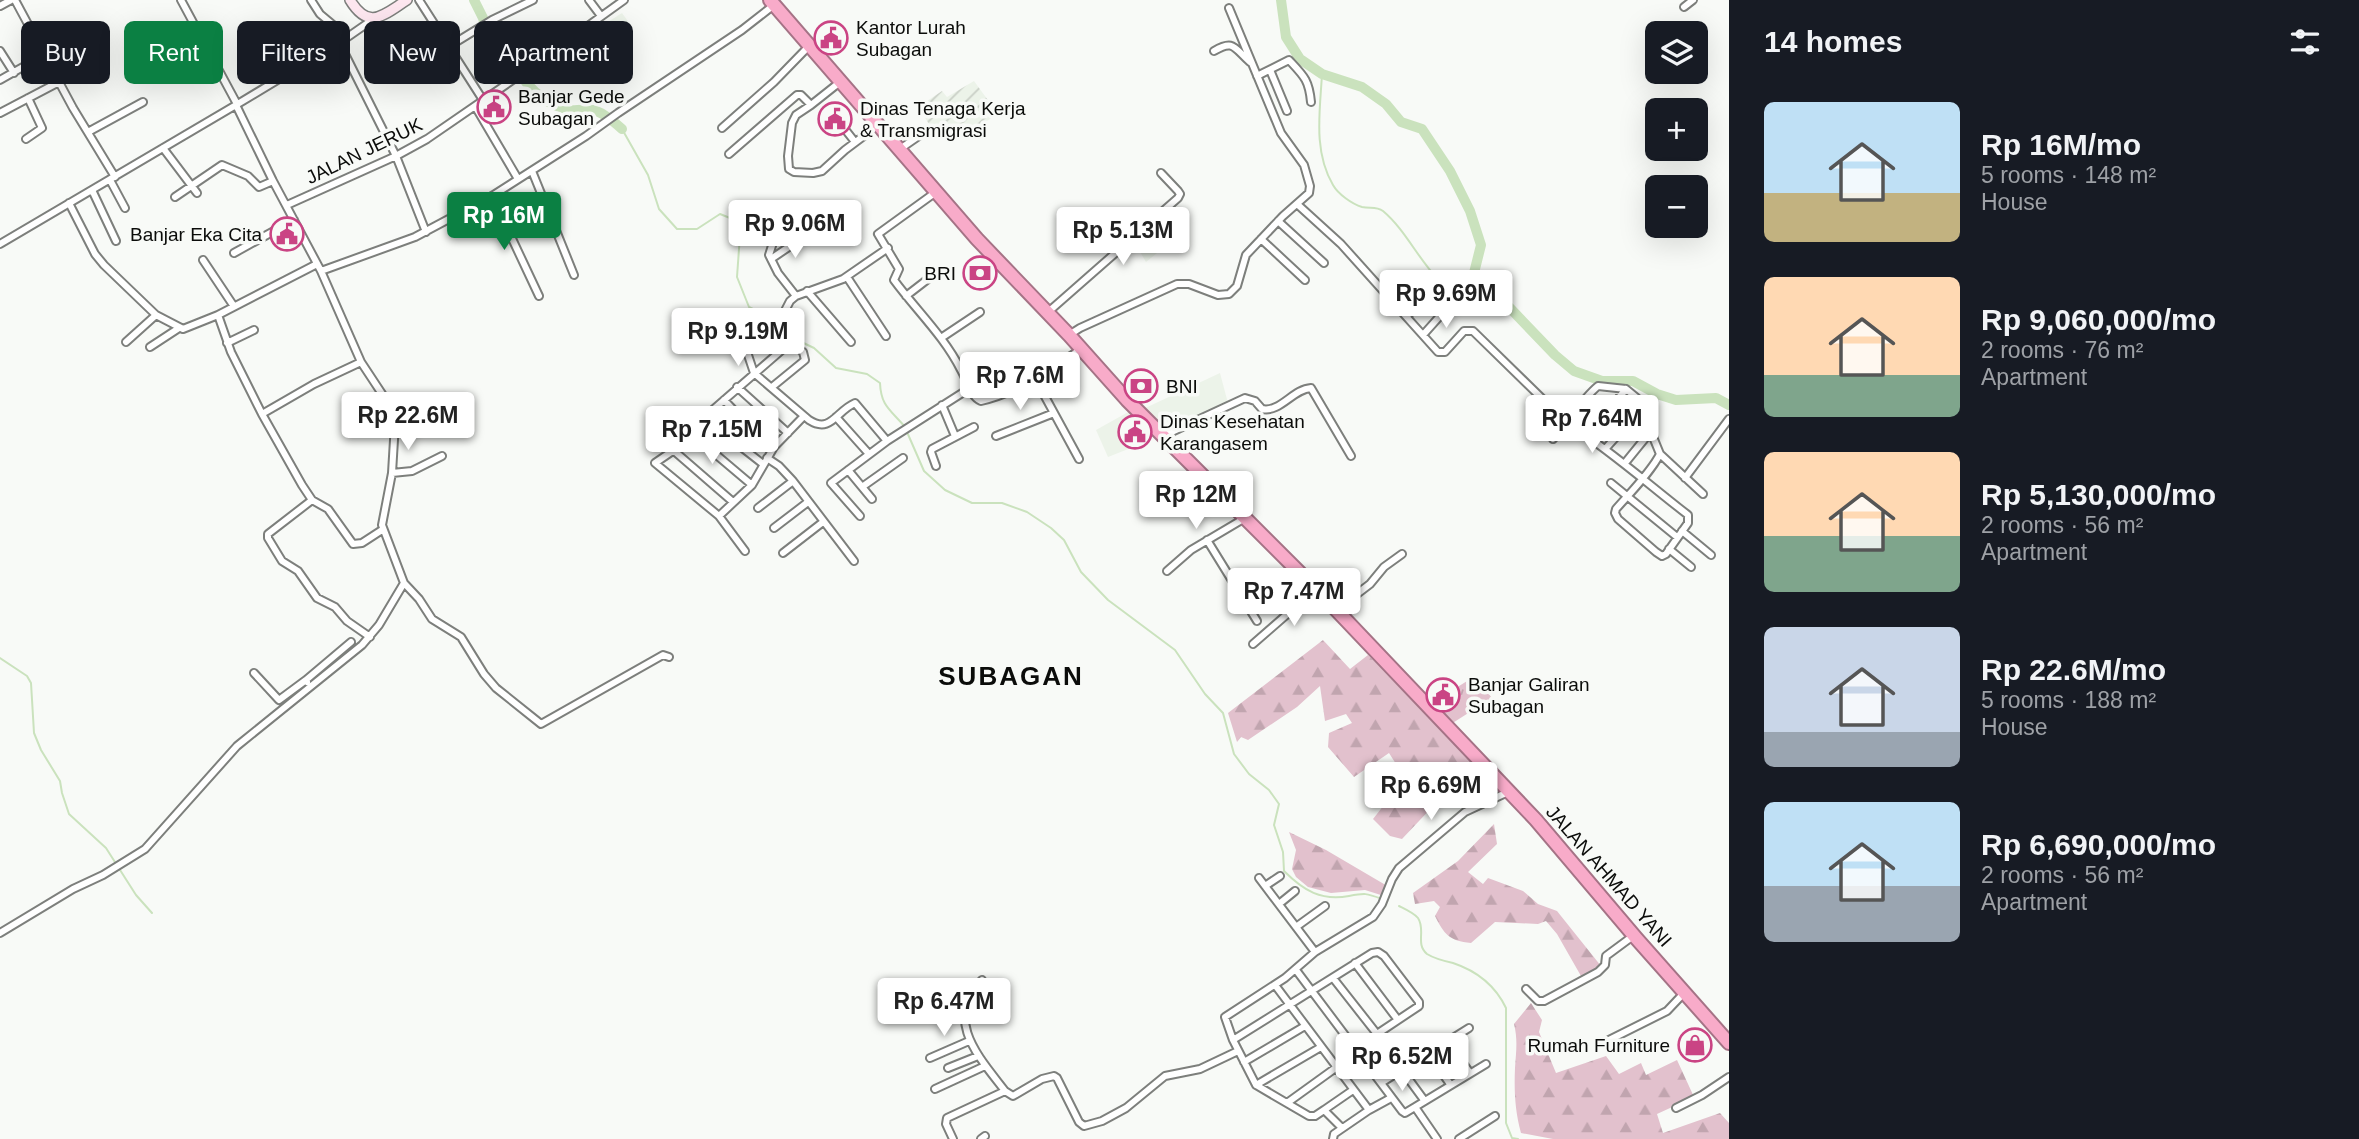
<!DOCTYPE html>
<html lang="en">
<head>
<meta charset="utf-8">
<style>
  :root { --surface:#171b24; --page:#242831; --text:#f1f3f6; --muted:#9ea1a6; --accent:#0b8043 }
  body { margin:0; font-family:Helvetica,sans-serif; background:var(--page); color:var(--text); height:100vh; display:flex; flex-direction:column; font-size:26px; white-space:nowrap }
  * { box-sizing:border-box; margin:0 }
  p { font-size:23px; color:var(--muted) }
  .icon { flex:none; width:38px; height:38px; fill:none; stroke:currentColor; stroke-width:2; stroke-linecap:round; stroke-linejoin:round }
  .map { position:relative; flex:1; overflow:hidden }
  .details { display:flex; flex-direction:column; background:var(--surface); width:630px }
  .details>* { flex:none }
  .hud { position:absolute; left:21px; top:21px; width:665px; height:63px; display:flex; gap:14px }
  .fabs { position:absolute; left:1645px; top:21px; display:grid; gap:14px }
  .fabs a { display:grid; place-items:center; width:63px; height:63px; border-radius:10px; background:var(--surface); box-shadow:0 7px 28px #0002; font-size:35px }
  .price { position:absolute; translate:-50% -60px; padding:0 16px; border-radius:7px; background:#fff; color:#222; font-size:23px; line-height:46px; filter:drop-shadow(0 2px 4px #0008) }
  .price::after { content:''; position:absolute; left:50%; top:42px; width:21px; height:16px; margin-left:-10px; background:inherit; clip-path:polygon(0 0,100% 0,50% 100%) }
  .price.selected { background:var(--accent); color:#fff }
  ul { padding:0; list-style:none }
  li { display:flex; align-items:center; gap:21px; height:175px; padding:0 35px }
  li span { display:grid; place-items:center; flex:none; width:196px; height:140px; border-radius:10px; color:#555 }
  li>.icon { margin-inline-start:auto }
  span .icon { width:84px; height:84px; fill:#fffc; stroke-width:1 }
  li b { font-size:30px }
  h2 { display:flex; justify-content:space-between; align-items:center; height:84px; padding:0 35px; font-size:30px }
  .chip { padding:0 24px; border-radius:10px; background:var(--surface); box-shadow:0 7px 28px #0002; font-size:24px; line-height:63px }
  .chip.selected { background:var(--accent); color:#fff }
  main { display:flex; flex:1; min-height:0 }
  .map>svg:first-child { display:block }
  .built { fill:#ecf3e9 }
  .industrial { fill:url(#industrial-furrows) }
  .grass { fill:url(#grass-tufts) }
  .forest { fill:url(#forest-firs) }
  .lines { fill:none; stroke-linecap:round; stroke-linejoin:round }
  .stream { stroke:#cae2bd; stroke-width:2 }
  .river { stroke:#cae2bd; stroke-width:10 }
  .street-casing { stroke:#7d7f7c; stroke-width:10 }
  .secondary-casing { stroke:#7d7f7c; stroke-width:12 }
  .highway-casing { stroke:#a57386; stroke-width:16 }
  .street { stroke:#fff; stroke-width:6 }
  .secondary { stroke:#fde6ef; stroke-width:9 }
  .highway { stroke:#f8abc9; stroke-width:12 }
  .labels { text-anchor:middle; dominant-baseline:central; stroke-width:7; stroke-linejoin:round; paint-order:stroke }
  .poi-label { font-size:19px; fill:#0b0c0a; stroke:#f8faf7; text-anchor:start }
  .street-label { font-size:19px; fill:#0b0c0a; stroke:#f8faf7 }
  .district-label { font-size:26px; font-weight:bold; letter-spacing:2px; fill:#0b0c0a; stroke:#f8faf7 }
</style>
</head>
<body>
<main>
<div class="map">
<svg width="1729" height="1139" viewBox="0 0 1729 1139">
  <defs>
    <pattern id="industrial-furrows" width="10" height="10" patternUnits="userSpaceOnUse" patternTransform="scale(1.75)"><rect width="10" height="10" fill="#ecf3e9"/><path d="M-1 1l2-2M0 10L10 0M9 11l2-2" fill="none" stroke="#c9cfc6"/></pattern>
    <pattern id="grass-tufts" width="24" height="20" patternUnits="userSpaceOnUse" patternTransform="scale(1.75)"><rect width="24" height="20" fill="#e2c1cd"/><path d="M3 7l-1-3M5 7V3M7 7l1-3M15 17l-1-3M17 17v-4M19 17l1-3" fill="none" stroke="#c1a5af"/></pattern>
    <pattern id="forest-firs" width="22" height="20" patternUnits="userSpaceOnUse" patternTransform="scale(1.75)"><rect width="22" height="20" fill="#e2c1cd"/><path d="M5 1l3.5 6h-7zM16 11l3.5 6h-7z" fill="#c1a5af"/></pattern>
  </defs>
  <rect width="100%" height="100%" fill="#f8faf7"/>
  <path class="built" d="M622 13 633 28 623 35 620 31 610 37 603 25Z
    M1158 226 1172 241 1146 262 1136 245Z
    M1220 373 1229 407 1163 430 1141 410Z
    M1130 411 1155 435 1146 442 1108 457 1096 430Z"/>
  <path class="industrial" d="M974 81 998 114 971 131 964 123 942 136 937 129 928 135 926 131 931 127 918 107 942 91 947 97Z"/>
  <path class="grass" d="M1475 676 1495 702 1476 715 1473 710 1448 726 1429 705Z"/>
  <path class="forest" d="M1323 640 1350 669 1368 655 1492 783 1475 793 1465 789 1436 803 1402 839 1390 836 1373 819 1384 805 1410 786 1389 753 1354 777 1328 747 1329 733 1352 723 1346 714 1325 721 1320 686 1297 707 1248 740 1241 737 1237 742 1228 713Z
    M1494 824 1497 844 1468 872 1483 884 1488 878 1523 891 1538 904 1557 911 1601 966 1581 976 1557 934 1546 921 1538 924 1495 922 1471 943C1449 941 1444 934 1435 916L1440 907 1434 901 1415 904 1413 893 1458 861Z
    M1289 832 1326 850 1389 887 1384 896 1365 890 1331 893 1308 887 1296 877 1292 869 1296 850Z
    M1531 1003 1542 1020 1539 1032 1556 1073 1606 1056 1619 1074 1641 1063 1646 1075 1677 1060 1694 1097 1657 1114 1663 1133 1720 1113 1729 1123V1139H1553L1521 1133C1515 1111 1514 1091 1515 1068 1516 1052 1518 1040 1514 1024Z"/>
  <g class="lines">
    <path class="stream" d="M1322 74C1320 111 1313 151 1333 185 1338 194 1352 204 1362 207 1370 209 1376 206 1383 211 1414 237 1427 284 1467 299 1480 304 1496 305 1509 307
      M622 129 648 175 659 209 677 229H697L720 214 735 220 740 235 737 277 749 307 775 320
      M780 323 793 338 814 348 836 368 867 374 880 383C881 407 891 410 905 427
      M907 432 924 471 945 490 972 503H1002L1027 512 1051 528 1064 540 1081 572 1108 600 1175 650 1205 694 1223 713 1234 754 1249 774 1269 790 1279 804 1274 825 1283 852 1284 871C1304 891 1321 901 1349 896 1365 893 1366 893 1382 899
      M0 658 27 676 31 683 34 733 41 750 60 781 62 793 69 814 106 848 136 895 152 913
      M1399 906C1405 909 1414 913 1418 918 1426 930 1415 944 1427 954 1435 959 1444 961 1453 963 1477 971 1495 985 1506 1008V1123L1512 1138 1518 1139"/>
    <path class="river" d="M474 0 483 18 487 34 506 46 519 62 518 71C530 90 548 106 571 110 579 111 586 108 594 110 605 114 613 121 622 129
      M1281 0 1286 37 1300 59 1322 74 1362 87 1386 104 1401 122 1422 129 1450 171 1470 211 1481 245 1472 281 1509 307 1555 355 1574 371 1602 381H1633L1657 394 1676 400 1716 398 1729 405"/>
    <defs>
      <path id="street" d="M15 0 73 108 115 177
        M181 0 237 104
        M311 0 320 14 332 24 342 41
        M419 0 483 100
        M589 0 601 16
        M0 6 11 0
        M1684 7 1693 0
        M339 42 396 156 426 232
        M448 47 492 20 533 0
        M0 51 14 73
        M1214 51C1234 39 1234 48 1250 62
        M1270 70 1287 111
        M1257 76 1289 60C1304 76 1309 80 1311 102
        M0 80 44 55
        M840 82 811 105 796 115 792 123 788 156 789 169 794 172 813 173 822 171 845 150 877 126
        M475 106 518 179
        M0 113 59 82
        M722 128 774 82 809 46
        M844 128 855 142
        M88 132 143 102
        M26 139 42 128 28 98
        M163 148 197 193
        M900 149 926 131
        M729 154 797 95H801L811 105
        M532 171 574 275
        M110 180 125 208
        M92 190 116 241
        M936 192 878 234 899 269 894 280C916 310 944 336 961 370 967 380 970 396 981 401 1019 392 1048 371 1080 350
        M492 196 539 296
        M175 197 222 165 248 176 259 187 273 181
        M69 203 95 254 104 265 156 315 183 329 218 315
        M1297 204 1341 244 1438 352H1445L1464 331H1473L1563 419 1568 423C1611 451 1648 484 1688 515V523L1666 554 1662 556 1656 552 1618 519 1615 513 1616 509C1630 493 1651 472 1660 454L1637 398 1626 389 1598 386C1581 400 1569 422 1553 439
        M287 205 396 156 427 139 517 77 624 0
        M1278 221 1324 263
        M779 224 769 255 778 273 796 296
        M1261 239 1305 280
        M0 244 236 105
        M234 253 294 220
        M771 259 802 238
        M203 260 233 305
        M317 264 218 315 231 352 262 414 302 485 312 500 328 509 353 544 362 543 382 530
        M321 271 415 237 492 196 586 136 618 113 742 30 774 5
        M847 277 886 336
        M807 291 851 342
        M906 296 928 279
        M1389 297 1412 275
        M1047 313 1178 198 1180 194 1178 191 1161 173
        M1407 316 1430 291
        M727 323 747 352 754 373 809 420C831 434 836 411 855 403L887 441
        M734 333 746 324
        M1069 335 1080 328 1177 284H1189L1218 295 1229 294 1237 286 1246 255 1283 216 1309 193 1310 186 1304 165 1281 133 1229 8
        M1423 335 1448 307
        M941 338 980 312
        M126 342 156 315
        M227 343 254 330
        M150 347 179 328
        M747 352 774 332 790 301 796 296 843 279 888 248
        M1036 380 1079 459
        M737 387 788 433
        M772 387 805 360 803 352 799 349 774 332
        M724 400 747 424 774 447
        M942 405 955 436
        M262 414 314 384 361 362
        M836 417 869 454
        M712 424 655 463 719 516 745 551
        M694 436 752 485
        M996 436 1054 413
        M1163 436 1245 398 1255 401 1262 409C1280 413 1293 389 1311 388L1351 456
        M1588 436 1626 389
        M1606 448 1642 408
        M673 450 733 502
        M1660 454 1703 494
        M767 458 779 466 793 481 854 561
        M1625 463 1651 431
        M763 464 712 424 707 415 791 342
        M936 466 931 452 932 449 974 427
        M848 470 872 499
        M392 473 412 471 442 456
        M1685 478 1729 419
        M1611 483 1677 537
        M862 487 903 458
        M312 500 268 534V538L282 561 298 571 317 598 335 607 347 621 370 637
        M758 508 793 481
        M719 516 752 485 774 447 804 416
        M860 516 831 483 887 441 970 388
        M774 528 808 502
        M1682 531 1711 555
        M1207 540 1257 621
        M1669 549 1691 567
        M783 553 823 522
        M1167 571 1191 550 1245 518
        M404 583 419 599 432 619 461 637 484 674 496 688 541 724 663 655 669 657
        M1336 610 1370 584 1384 567 1402 554
        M1253 644 1316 589
        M254 673 279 700 306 680
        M307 682 306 680 351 642
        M1259 878 1315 952
        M1265 886 1280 876
        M1279 904 1295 891
        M1296 927 1325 906
        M0 933 73 889 103 875 145 849 237 746 362 645 379 625 404 583 382 525 392 473 395 423 390 406 361 362 321 271 273 181 236 105 342 41 375 18
        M1355 963 1398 1020
        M1296 970 1402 1111 1405 1113 1415 1107 1437 1139
        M1333 978 1377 1034
        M1275 985 1369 1110 1391 1098
        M1526 989 1538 1001H1544L1598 972 1605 965 1606 956 1633 936
        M1233 1040 1372 953 1378 952 1384 956 1419 1002V1006L1377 1034 1348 1059 1287 1103
        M1447 1041 1470 1073
        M1603 1043 1667 1011 1684 993
        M1428 1053 1450 1084
        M930 1058 969 1041
        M1244 1062 1305 1026
        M948 1068 978 1056
        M1402 1070 1424 1100
        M1381 1083 1469 1028
        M1256 1085 1321 1047
        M935 1089 985 1066
        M1005 1091 1013 1096 1042 1079 1054 1076 1057 1078 1079 1122 1084 1126 1102 1121 1126 1108 1165 1076 1200 1069 1238 1051
        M1415 1107 1486 1064
        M1676 1108 1702 1095 1729 1077
        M1324 1110 1353 1090
        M1342 1128 1324 1110 1315 1116H1309L1256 1085 1233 1040 1225 1017 1285 978 1315 952 1373 917 1382 904 1392 879 1399 868 1465 812 1508 792
        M953 1139 946 1124 947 1118 1005 1091C979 1057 943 1020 982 980
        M981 1139 985 1136
        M1333 1139 1334 1134 1369 1110
        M1459 1139 1495 1116"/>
      <path id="secondary" d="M350 0C369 31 383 15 407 0"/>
      <path id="highway" d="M770 0 977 239 1069 335 1127 400 1325 598 1536 820 1636 938 1729 1043"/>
    </defs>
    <use href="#street" class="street-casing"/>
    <use href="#secondary" class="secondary-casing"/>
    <use href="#highway" class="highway-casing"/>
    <use href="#street" class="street"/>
    <use href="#secondary" class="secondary"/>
    <use href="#highway" class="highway"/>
  </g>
  <defs>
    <symbol id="civic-ring" viewBox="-11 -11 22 22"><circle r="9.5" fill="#f8faf7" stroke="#ca4484" stroke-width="1.5"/><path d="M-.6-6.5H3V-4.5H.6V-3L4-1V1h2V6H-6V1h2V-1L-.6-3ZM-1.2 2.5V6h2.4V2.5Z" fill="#ca4484"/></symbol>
    <symbol id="bank-ring" viewBox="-11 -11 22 22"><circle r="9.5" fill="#f8faf7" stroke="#ca4484" stroke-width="1.5"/><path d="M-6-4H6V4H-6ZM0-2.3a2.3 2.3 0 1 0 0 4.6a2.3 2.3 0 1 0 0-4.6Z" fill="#ca4484"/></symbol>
    <symbol id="shop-ring" viewBox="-11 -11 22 22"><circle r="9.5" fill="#f8faf7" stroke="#ca4484" stroke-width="1.5"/><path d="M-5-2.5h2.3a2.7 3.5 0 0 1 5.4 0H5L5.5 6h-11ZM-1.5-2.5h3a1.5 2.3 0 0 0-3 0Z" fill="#ca4484"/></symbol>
  </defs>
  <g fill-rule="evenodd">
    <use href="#civic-ring" x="812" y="19" width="38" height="38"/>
    <use href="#civic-ring" x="475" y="88" width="38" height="38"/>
    <use href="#civic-ring" x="816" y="100" width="38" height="38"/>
    <use href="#civic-ring" x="268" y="215" width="38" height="38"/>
    <use href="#bank-ring" x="961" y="254" width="38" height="38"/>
    <use href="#bank-ring" x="1122" y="367" width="38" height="38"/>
    <use href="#civic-ring" x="1116" y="413" width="38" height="38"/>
    <use href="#civic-ring" x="1424" y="676" width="38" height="38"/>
    <use href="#shop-ring" x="1676" y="1026" width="38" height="38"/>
  </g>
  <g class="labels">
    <g class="poi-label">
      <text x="856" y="27">Kantor Lurah<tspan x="856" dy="22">Subagan</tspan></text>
      <text x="518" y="96">Banjar Gede<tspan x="518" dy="22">Subagan</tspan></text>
      <text x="860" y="108">Dinas Tenaga Kerja<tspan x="860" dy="22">&amp; Transmigrasi</tspan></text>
      <text x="262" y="234" text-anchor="end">Banjar Eka Cita</text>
      <text x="956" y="273" text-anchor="end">BRI</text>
      <text x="1166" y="386">BNI</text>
      <text x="1160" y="421">Dinas Kesehatan<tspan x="1160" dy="22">Karangasem</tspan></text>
      <text x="1468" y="684">Banjar Galiran<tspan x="1468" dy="22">Subagan</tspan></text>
      <text x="1670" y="1045" text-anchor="end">Rumah Furniture</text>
    </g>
    <g class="street-label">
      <text transform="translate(364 151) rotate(-26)">JALAN JERUK</text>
      <text transform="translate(1609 876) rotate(49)">JALAN AHMAD YANI</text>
    </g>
    <g class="district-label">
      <text x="1011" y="676">SUBAGAN</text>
    </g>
  </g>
</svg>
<div class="fabs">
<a><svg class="icon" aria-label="layers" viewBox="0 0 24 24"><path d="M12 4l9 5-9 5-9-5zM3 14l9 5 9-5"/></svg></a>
<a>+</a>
<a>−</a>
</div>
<b class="price selected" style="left:504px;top:252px">Rp 16M</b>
<b class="price" style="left:795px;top:260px">Rp 9.06M</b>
<b class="price" style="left:1123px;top:267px">Rp 5.13M</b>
<b class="price" style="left:1446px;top:330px">Rp 9.69M</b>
<b class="price" style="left:738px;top:368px">Rp 9.19M</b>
<b class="price" style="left:1020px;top:412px">Rp 7.6M</b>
<b class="price" style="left:408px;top:452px">Rp 22.6M</b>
<b class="price" style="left:1592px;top:455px">Rp 7.64M</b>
<b class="price" style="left:712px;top:466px">Rp 7.15M</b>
<b class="price" style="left:1196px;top:531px">Rp 12M</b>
<b class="price" style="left:1294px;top:628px">Rp 7.47M</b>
<b class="price" style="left:1431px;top:822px">Rp 6.69M</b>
<b class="price" style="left:944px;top:1038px">Rp 6.47M</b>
<b class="price" style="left:1402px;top:1093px">Rp 6.52M</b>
<div class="hud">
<a class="chip">Buy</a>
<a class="chip selected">Rent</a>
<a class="chip">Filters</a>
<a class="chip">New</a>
<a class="chip">Apartment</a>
</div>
</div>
<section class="details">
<h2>14 homes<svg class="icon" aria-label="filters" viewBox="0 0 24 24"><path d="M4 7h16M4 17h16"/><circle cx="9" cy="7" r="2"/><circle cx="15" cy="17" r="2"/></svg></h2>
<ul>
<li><span style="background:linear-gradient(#bfe0f5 65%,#c2b280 0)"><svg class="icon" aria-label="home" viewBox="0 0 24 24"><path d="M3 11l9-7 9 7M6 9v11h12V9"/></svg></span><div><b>Rp 16M/mo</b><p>5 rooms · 148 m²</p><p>House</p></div></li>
<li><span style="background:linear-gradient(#ffd9b3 70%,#7fa58c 0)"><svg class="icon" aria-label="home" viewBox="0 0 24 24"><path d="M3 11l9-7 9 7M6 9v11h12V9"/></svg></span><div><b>Rp 9,060,000/mo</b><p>2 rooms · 76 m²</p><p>Apartment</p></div></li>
<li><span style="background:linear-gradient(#ffd9b3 60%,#7fa58c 0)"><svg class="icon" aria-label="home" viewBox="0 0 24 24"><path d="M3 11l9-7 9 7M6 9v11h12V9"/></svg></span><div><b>Rp 5,130,000/mo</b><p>2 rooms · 56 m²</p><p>Apartment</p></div></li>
<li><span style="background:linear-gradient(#c9d6e8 75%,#9aa5b1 0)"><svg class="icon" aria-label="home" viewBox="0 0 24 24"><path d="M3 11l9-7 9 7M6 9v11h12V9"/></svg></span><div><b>Rp 22.6M/mo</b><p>5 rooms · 188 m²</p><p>House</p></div></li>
<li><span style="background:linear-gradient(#bfe0f5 60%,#9aa5b1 0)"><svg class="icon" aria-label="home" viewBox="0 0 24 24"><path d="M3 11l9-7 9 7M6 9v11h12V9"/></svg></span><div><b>Rp 6,690,000/mo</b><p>2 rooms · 56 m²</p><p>Apartment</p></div></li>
</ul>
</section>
</main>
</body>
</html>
